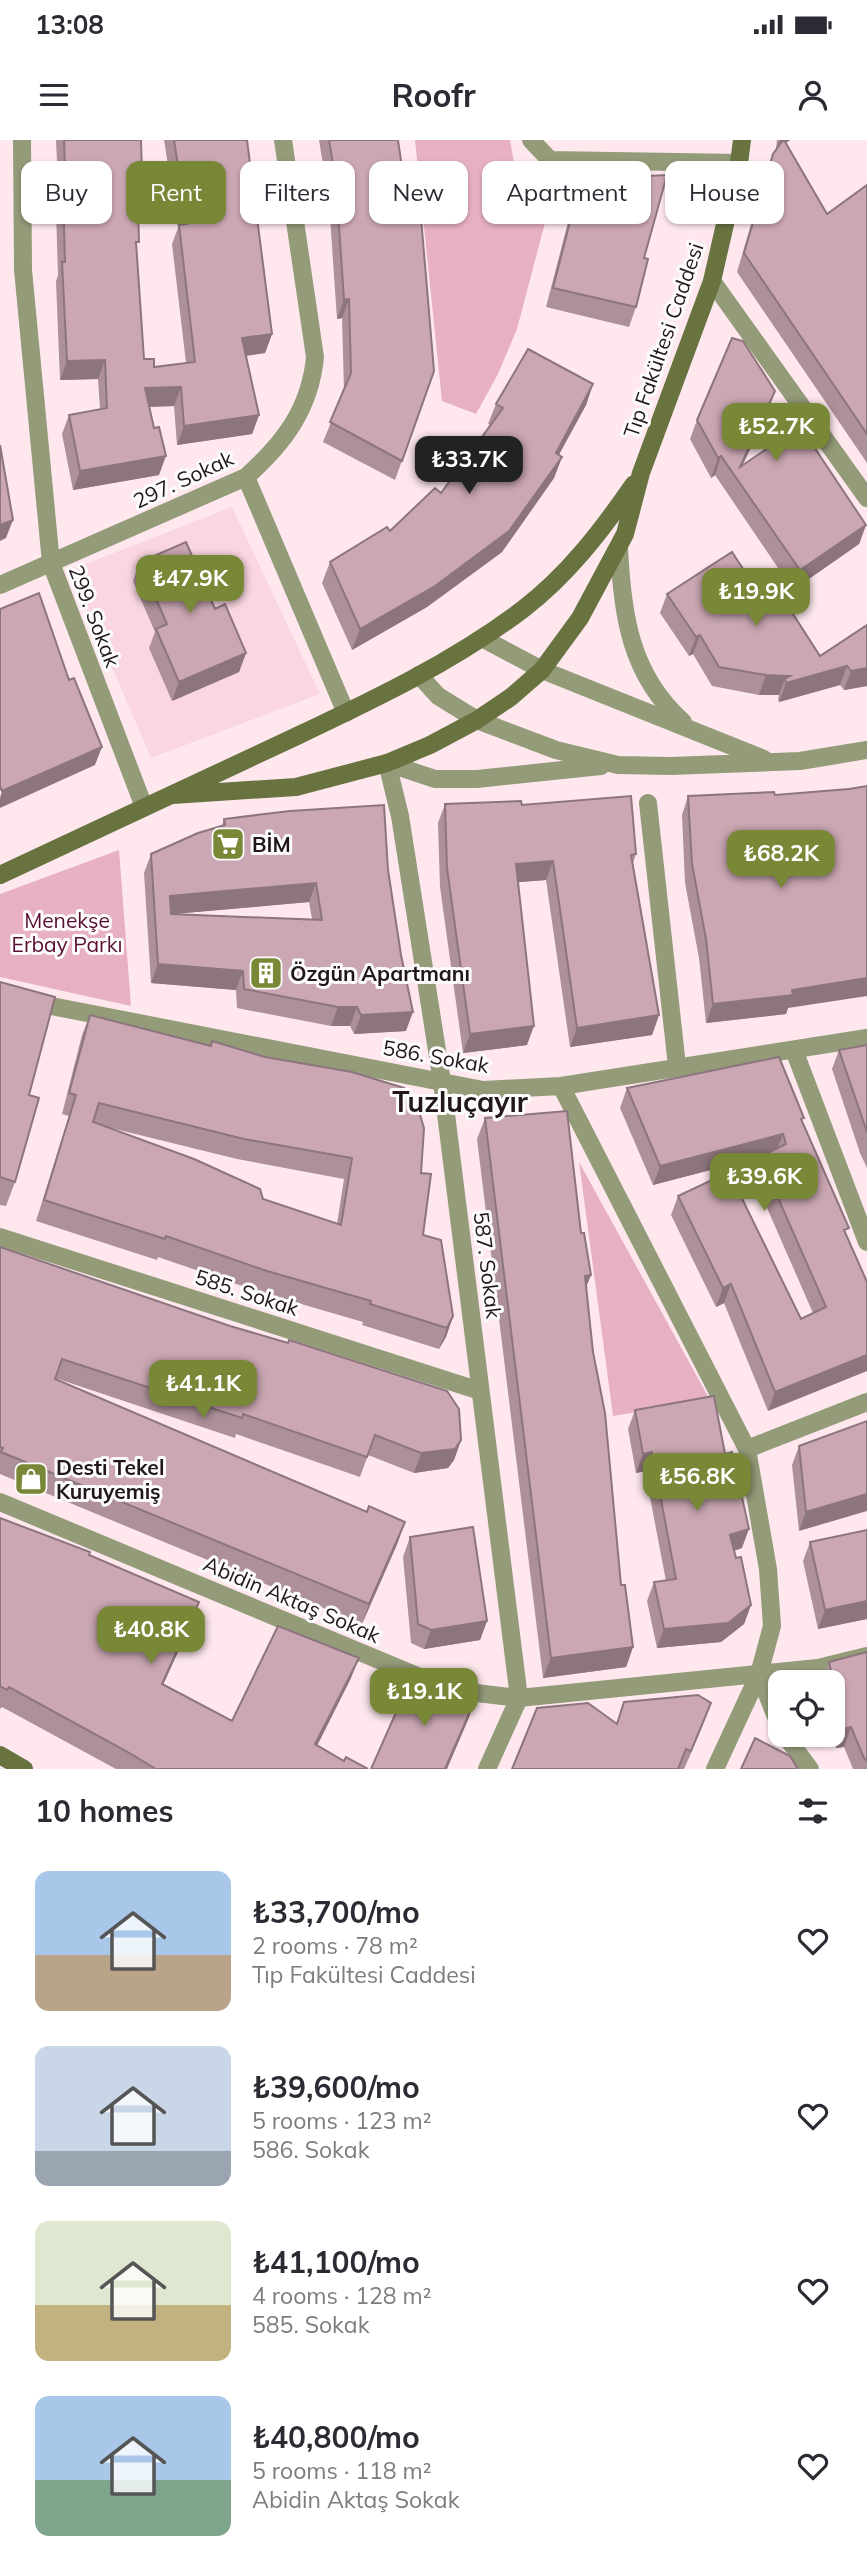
<!DOCTYPE html>
<html lang="en">
<head>
<meta charset="utf-8">
<style>
  :root { --surface:#fff; --page:#f7f7f7; --text:#2b2b33; --muted:#7c7c81; --accent:#788836 }
  body { margin:0; font-family:Mulish,sans-serif; background:var(--page); color:var(--text); height:100vh; display:flex; flex-direction:column; font-size:26px; white-space:nowrap }
  * { box-sizing:border-box; margin:0 }
  p { font-size:23px; color:var(--muted) }
  .icon { flex:none; width:38px; height:38px; fill:none; stroke:currentColor; stroke-width:2; stroke-linecap:round; stroke-linejoin:round }
  .map { position:relative; height:1629px; overflow:hidden }
  .sheet { display:flex; flex-direction:column; background:var(--surface); flex:1 }
  .sheet>* { flex:none }
  .hud { position:absolute; left:21px; top:21px; width:826px; height:63px; display:flex; gap:14px }
  .buttons { position:absolute; left:768px; top:1530px; display:grid; gap:14px }
  .buttons a { display:grid; place-items:center; width:77px; height:77px; border-radius:14px; background:var(--surface); box-shadow:0 2px 5px #0004; font-size:35px }
  .price { position:absolute; translate:-50% -60px; padding:0 16px; border-radius:14px; background:var(--accent); color:#fff; font-size:23px; line-height:46px; filter:drop-shadow(0 2px 4px #0008) }
  .price::after { content:''; position:absolute; left:50%; top:42px; width:21px; height:16px; margin-left:-10px; background:inherit; clip-path:polygon(0 0,100% 0,50% 100%) }
  .price.active { background:#222; color:#fff }
  ul { padding:0; list-style:none }
  li { display:flex; align-items:center; gap:21px; height:175px; padding:0 35px }
  li span { display:grid; place-items:center; flex:none; width:196px; height:140px; border-radius:14px; color:#555 }
  li>.icon { margin-inline-start:auto }
  span .icon { width:84px; height:84px; fill:#fffc; stroke-width:1 }
  li b { font-size:30px }
  h2 { display:flex; justify-content:space-between; align-items:center; height:84px; padding:0 35px; font-size:30px }
  .pill { padding:0 24px; border-radius:14px; background:var(--surface); box-shadow:0 2px 5px #0004; font-size:24px; line-height:63px }
  .pill.active { background:var(--accent); color:#fff }
  .status { display:flex; justify-content:space-between; align-items:center; height:49px; padding:0 35px; background:var(--surface); direction:ltr }
  .status svg { height:19px; fill:currentColor }
  header { display:flex; justify-content:space-between; align-items:center; height:91px; padding:0 35px; background:var(--surface); font-size:32px; font-weight:700 }
  .map>svg:first-child { display:block }
  .built { fill:#fad6e1 }
  .green { fill:#e8b1c3 }
  .lines { fill:none; stroke-linecap:round; stroke-linejoin:round }
  .minor { stroke:#939b79; stroke-width:18 }
  .secondary { stroke:#687340; stroke-width:18 }
  .wall { fill:#ae9099; fill-rule:evenodd }
  .shaded-wall { fill:#8d757d }
  .building { fill:#caa7b2; stroke:#8d757d; stroke-width:2; fill-rule:evenodd }
  .labels { text-anchor:middle; dominant-baseline:central; stroke-width:6; stroke-linejoin:round; paint-order:stroke }
  .street-label { font-size:21px; fill:#22161a; stroke:#fcfcfc }
  .poi-label { font-size:21px; font-weight:bold; fill:#22161a; stroke:#fcfcfc; text-anchor:start }
  .park-label { font-size:21px; fill:#590e32; stroke:#fcfcfc }
  .district-label { font-size:28px; font-weight:bold; fill:#22161a; stroke:#fcfcfc }
</style>
</head>
<body>
<div class="status"><b>13:08</b><svg viewBox="0 0 49 12"><path d="M0 12V9h3v3zM5 12V6h3v6zM10 12V3h3v9zM15 12V0h3v12zM26 1h20v11H26zM47 4h2v5h-2z"/></svg></div>
<header><svg class="icon" aria-label="menu" viewBox="0 0 24 24"><path d="M4 6h16M4 12h16M4 18h16"/></svg>Roofr<svg class="icon" aria-label="person" viewBox="0 0 24 24"><circle cx="12" cy="8" r="4"/><path d="M4 21q1-7 8-7t8 7"/></svg></header>
<div class="map">
<svg width="867" height="1629" viewBox="0 0 867 1629">
  <rect width="100%" height="100%" fill="#fee8ee"/>
  <path class="built" d="M232 367 320 554 151 618 70 430Z"/>
  <path class="green" d="M415 0H510L516 34 535 44 555 45 517 189 498 234 476 274 442 261Z
    M119 710 131 866 0 837V754Z
    M579 1022 710 1260 613 1276Z"/>
  <g class="lines">
    <path class="minor" d="M22 0 23 130 51 423 144 667
      M531 0 550 20 739 23
      M712 141 867 358
      M246 337 346 573
      M619 407C622 474 630 535 683 582
      M0 445 246 337C284 303 310 269 315 217L283 0
      M482 498 542 530 764 619
      M419 535 438 556 477 580 556 610 618 625 671 626 800 621 867 610
      M387 623 400 676 442 942 519 1558 487 1629
      M387 623 435 639H477L601 626
      M648 663 677 926
      M0 856 483 950 561 946 867 898
      M794 910 867 1102
      M561 946 747 1309 768 1429 772 1486 759 1534 715 1629
      M0 1097 480 1251
      M747 1309 867 1262
      M0 1362 451 1550 519 1558 818 1528 867 1516
      M759 1534 780 1587
      M784 1594 810 1629"/>
    <path class="secondary" d="M173 655 296 647 387 623 430 605 477 580 511 557 542 530 580 478 625 394 641 333 712 141 739 23 742 0
      M0 735C99 688 198 643 297 596 375 559 453 522 522 470 568 435 602 390 634 344
      M0 1615 24 1629"/>
  </g>
  <path class="wall" d="M56 0H141L138 47 136 110 144 219 154 227 186 223 172 104 178 88 164 0H247L272 194 265 213 246 216 259 275 252 294 177 305 174 266 149 267 159 335 73 350 62 294 69 275 100 269 98 239 60 240 56 141 58 135 56 72 59 63Z
    M319 0H398L434 231 395 340 323 302 344 250 342 178 337 179 329 62Z
    M777 0H790L786 3 827 74 867 45V323L737 132 766 33 773 14 776 9Z
    M581 39 644 118 636 167 629 187 546 167 574 59Z
    M593 244 586 265 559 315 562 317 554 338 502 412 427 467 352 510 322 443 330 422 390 391 441 353 490 285 488 284 496 264Z
    M775 251 768 270 743 325 866 385 859 404 793 450 715 335 711 338 690 299 697 280Z
    M140 422 215 469 246 513 239 532 172 561 149 508 155 492 133 441Z
    M667 454 768 467 820 516 867 485V546L844 550 840 545 779 562 778 559 779 555H759L712 546 693 514 689 516 660 473Z
    M688 656 788 868 786 874 706 883 699 818 685 743 682 675Z
    M445 664 522 665 636 714 633 723 659 875 652 895 570 907 546 740 518 742 527 905 463 913 440 747 438 683Z
    M224 679 388 730 406 891 354 894 350 886H331L237 868 236 850 151 843 144 733 151 714 222 686ZM309 762 312 779 172 774Z
    M0 842 29 955 15 1042 6 1066 0 1065Z
    M90 875 421 1033 423 1095 453 1176 446 1197 439 1209 362 1185 363 1182 260 1152 158 1117 157 1120 36 1081 69 976 62 974 82 895ZM111 988 237 1019 344 1039 337 1084 263 1059Z
    M867 905V1028L860 1013 832 929 839 910Z
    M627 948 802 982 847 1096 867 1142 768 1271 724 1163 716 1167 671 1075 678 1056 801 1179 813 1173 753 1036 760 1017 653 1045 620 968Z
    M485 978 581 1093 591 1135 586 1146 621 1445 633 1507 626 1527 543 1538 477 999Z
    M0 1107 461 1300 454 1320 448 1328 414 1333 368 1315 360 1337 236 1294 235 1298 55 1238 398 1402 362 1484 0 1334Z
    M635 1270 742 1408 734 1411 751 1465 744 1484 721 1502 657 1508 647 1461 654 1442 666 1441 645 1331 636 1333 628 1289Z
    M867 1281 799 1391 792 1325 799 1306Z
    M0 1378 89 1415 192 1481 163 1545 232 1581 351 1538 317 1605 344 1621 368 1629H116L2 1567 0 1569Z
    M867 1390V1479L818 1489 803 1421 810 1402Z
    M410 1397 487 1481 480 1500 424 1509 411 1503 403 1417Z
    M867 1512V1629H853L844 1607 836 1608 833 1594V1542H822V1541L829 1522Z
    M624 1562 704 1582 684 1629H679L616 1584Z"/>
  <path class="shaded-wall" d="M780 0H790L776 9Z
    M137 34H142L136 53Z
    M349 159 342 178 337 179 344 160Z
    M272 194 265 213 235 217 242 198Z
    M105 220 98 239 60 240 67 221Z
    M593 244 586 265 548 334 556 313Z
    M181 247 174 266 139 267 145 248Z
    M775 251 768 270 736 338 740 327Z
    M259 275 252 294 177 305 184 286Z
    M166 316 159 335 73 350 80 331Z
    M721 316 715 335 711 338 718 318Z
    M562 317 554 338 502 412 427 467 352 510 360 489Z
    M13 380 6 398 0 401V385Z
    M866 385 859 404 793 450 800 430Z
    M700 495 693 514 689 516 696 497Z
    M246 513 239 532 172 561 179 542Z
    M847 526 840 545 779 562 786 543 785 539 779 555H759L766 535Z
    M867 528V546L844 550 851 531Z
    M102 607 95 625 0 668V658L2 651Z
    M553 721 546 740 509 743 516 724Z
    M316 743 309 762 163 775 170 756Z
    M158 824 243 831 236 850 151 843Z
    M867 838V856L788 868 786 874 706 883 713 864 792 850Z
    M338 867H357L350 886H331Z
    M413 872 406 891 354 894 361 875Z
    M659 875 652 895 570 907 577 888Z
    M534 886 527 905 463 913 470 894Z
    M783 994 776 1013 653 1045 660 1026Z
    M591 1135 583 1155 585 1136Z
    M731 1144 724 1163 716 1167 723 1148Z
    M453 1176 446 1197 439 1209 447 1188Z
    M867 1215V1231L768 1271 775 1252Z
    M461 1300 454 1320 448 1328 414 1333 421 1313Z
    M652 1312 645 1331 636 1333 643 1314Z
    M867 1354V1371L799 1391 806 1372Z
    M405 1382 398 1402 362 1484 369 1464Z
    M749 1389 742 1408 723 1414 730 1395Z
    M867 1461V1479L818 1489 825 1470Z
    M199 1462 192 1481 154 1564 162 1544Z
    M751 1465 744 1484 721 1502 657 1508 664 1489Z
    M487 1481 480 1500 424 1509 431 1490Z
    M633 1507 626 1527 543 1538 551 1518Z
    M359 1518 351 1538 308 1624 315 1604Z
    M475 1560 468 1580 447 1629H445Z
    M711 1563 704 1582 684 1629 691 1611Z
    M851 1587 844 1607 836 1608 843 1589Z"/>
  <path class="building" d="M64 0H141L142 34H137L139 102H136L144 219H154V227L195 222 179 85 187 84 174 0H247L272 194 242 198 259 275 184 286 181 247 145 248 154 288 159 287 166 316 80 331 69 275 107 268 105 220 67 221 62 122H65L63 53H66Z
    M329 0H398L406 55 419 54 434 231 402 321 330 282 351 233 349 159 344 160 336 42Z
    M783 0H784L827 74 867 45V294L744 113 773 14Z
    M667 35 644 118 648 119 636 167 553 148 581 39Z
    M732 198 743 201 775 251 740 327 800 286 866 385 800 430 721 316 718 318 697 280Z
    M528 209 593 244 556 313 562 317 509 391 435 446 360 489 330 422 387 387 390 391 435 348 441 353 503 268 496 264Z
    M0 305 13 380 0 385Z
    M186 402 215 469 225 464 246 513 179 542 156 489 167 484 140 422Z
    M732 412 768 467 782 457 820 516 867 485V528L851 531 847 526 786 543 785 539 790 536 766 535 719 527 700 495 696 497 667 454Z
    M39 453 69 540 74 538 102 607 2 651 1 648 0 649V469Z
    M867 646V838L792 850 793 855 713 864 706 799 692 724 688 656 774 652 775 655 849 649Z
    M631 656 636 714 631 715 659 875 577 888 553 721 516 724 534 886 470 894 447 728 445 664 521 661 522 665Z
    M384 665 388 730 401 815 413 872 361 875 357 867H338L244 849 243 831 158 824 151 714 198 693 225 685 224 679 290 671ZM316 743 322 780 171 774 170 756Z
    M0 842 55 857 29 955 39 958 15 1042 0 1037Z
    M90 875 211 906 212 901 265 917 352 932 404 948 415 958 424 988 421 1033 431 1034 423 1095 441 1100 453 1176 447 1188 370 1164 371 1161 267 1131 166 1096 165 1099 44 1060 76 955 69 953ZM99 963 244 999 352 1018 341 1085 263 1059 260 1049 194 1019 93 982Z
    M867 905V992L839 910Z
    M779 917 804 978 801 979 849 1088 844 1090 867 1142V1215L775 1252 731 1144 723 1148 678 1056 729 1032 801 1179 826 1167 760 1017 786 1004 783 994 660 1026 627 948Z
    M567 971 581 1093H584L591 1135 585 1136 593 1212 605 1273 621 1445H625L633 1507 551 1518 485 978Z
    M0 1107 230 1186 288 1203 289 1200 447 1251 459 1269 461 1300 455 1309 421 1313 375 1295 367 1317 243 1274 242 1278 62 1219 55 1239 367 1372 369 1366 405 1382 369 1464 1 1312 3 1308 0 1307Z
    M714 1256 725 1314 732 1312 749 1389 730 1395 736 1418 741 1417 751 1465 728 1483 664 1489 654 1442 676 1439 652 1312 643 1314 635 1270Z
    M867 1281V1354L806 1372 799 1306Z
    M0 1378 90 1412 89 1415 199 1462 162 1544 232 1581 278 1486 359 1518 315 1604 344 1621 346 1617 368 1629H156L126 1611 9 1547 7 1550 0 1546Z
    M473 1387 487 1481 431 1490 418 1484 410 1397Z
    M867 1390V1461L825 1470 810 1402Z
    M867 1512V1621L864 1618 851 1587 843 1589 829 1522Z
    M413 1534 475 1560 445 1629H371Z
    M698 1555 711 1563 691 1611 686 1609 678 1629H512L537 1568 588 1563 617 1584 624 1562Z
    M755 1598 790 1616 798 1629H741Z"/>
  <defs>
    <symbol id="supermarket-square" viewBox="-11 -11 22 22"><rect x="-9" y="-9" width="18" height="18" rx="4" fill="#788836" stroke="#fcfcfc"/><path d="M-6-5.5h2.5l.6 2H6L4.5 2H-2.5L-4.4-4H-6ZM-1.5 3.2a1.3 1.3 0 1 0 .1 0ZM3 3.2a1.3 1.3 0 1 0 .1 0Z" fill="#fff"/></symbol>
    <symbol id="building-square" viewBox="-11 -11 22 22"><rect x="-9" y="-9" width="18" height="18" rx="4" fill="#788836" stroke="#fcfcfc"/><path d="M-4-6H4V6H1V3H-1V6H-4ZM-2.5-4.3h1.7v1.8h-1.7ZM.8-4.3h1.7v1.8H.8ZM-2.5-1h1.7V.8h-1.7ZM.8-1h1.7V.8H.8Z" fill="#fff"/></symbol>
    <symbol id="shop-square" viewBox="-11 -11 22 22"><rect x="-9" y="-9" width="18" height="18" rx="4" fill="#788836" stroke="#fcfcfc"/><path d="M-5-2.5h2.3a2.7 3.5 0 0 1 5.4 0H5L5.5 6h-11ZM-1.5-2.5h3a1.5 2.3 0 0 0-3 0Z" fill="#fff"/></symbol>
  </defs>
  <g fill-rule="evenodd">
    <use href="#supermarket-square" x="209" y="685" width="38" height="38"/>
    <use href="#building-square" x="247" y="814" width="38" height="38"/>
    <use href="#shop-square" x="12" y="1320" width="38" height="38"/>
  </g>
  <g class="labels">
    <g class="street-label">
      <text transform="translate(663 200) rotate(-71)">Tıp Fakültesi Caddesi</text>
      <text transform="translate(183 339) rotate(-25)">297. Sokak</text>
      <text transform="translate(95 476) rotate(69)">299. Sokak</text>
      <text transform="translate(436 916) rotate(10)">586. Sokak</text>
      <text transform="translate(488 1125) rotate(83)">587. Sokak</text>
      <text transform="translate(247 1152) rotate(18)">585. Sokak</text>
      <text transform="translate(292 1459) rotate(23)">Abidin Aktaş Sokak</text>
    </g>
    <g class="poi-label">
      <text x="252" y="704">BİM</text>
      <text x="290" y="833">Özgün Apartmanı</text>
      <text x="56" y="1327">Desti Tekel<tspan x="56" dy="24">Kuruyemiş</tspan></text>
    </g>
    <g class="park-label">
      <text x="67" y="780">Menekşe<tspan x="67" dy="24">Erbay Parkı</tspan></text>
    </g>
    <g class="district-label">
      <text x="460" y="961">Tuzluçayır</text>
    </g>
  </g>
</svg>
<div class="buttons">
<a><svg class="icon" aria-label="locate" viewBox="0 0 24 24"><circle cx="12" cy="12" r="6"/><path d="M12 2v4M12 18v4M2 12h4M18 12h4"/></svg></a>
</div>
<b class="price" style="left:776px;top:323px">₺52.7K</b>
<b class="price active" style="left:469px;top:356px">₺33.7K</b>
<b class="price" style="left:190px;top:475px">₺47.9K</b>
<b class="price" style="left:756px;top:488px">₺19.9K</b>
<b class="price" style="left:781px;top:750px">₺68.2K</b>
<b class="price" style="left:764px;top:1073px">₺39.6K</b>
<b class="price" style="left:203px;top:1280px">₺41.1K</b>
<b class="price" style="left:697px;top:1373px">₺56.8K</b>
<b class="price" style="left:151px;top:1526px">₺40.8K</b>
<b class="price" style="left:424px;top:1588px">₺19.1K</b>
<div class="hud">
<a class="pill">Buy</a>
<a class="pill active">Rent</a>
<a class="pill">Filters</a>
<a class="pill">New</a>
<a class="pill">Apartment</a>
<a class="pill">House</a>
</div>
</div>
<section class="sheet">
<h2>10 homes<svg class="icon" aria-label="filters" viewBox="0 0 24 24"><path d="M4 7h16M4 17h16"/><circle cx="9" cy="7" r="2"/><circle cx="15" cy="17" r="2"/></svg></h2>
<ul>
<li><span style="background:linear-gradient(#a9c7e8 60%,#b9a48a 0)"><svg class="icon" aria-label="home" viewBox="0 0 24 24"><path d="M3 11l9-7 9 7M6 9v11h12V9"/></svg></span><div><b>₺33,700/mo</b><p>2 rooms · 78 m²</p><p>Tıp Fakültesi Caddesi</p></div><svg class="icon" aria-label="heart" viewBox="0 0 24 24"><path d="M12 20l-8-8c-3-5 5-10 8-4 3-6 11-1 8 4z"/></svg></li>
<li><span style="background:linear-gradient(#c9d6e8 75%,#9aa5b1 0)"><svg class="icon" aria-label="home" viewBox="0 0 24 24"><path d="M3 11l9-7 9 7M6 9v11h12V9"/></svg></span><div><b>₺39,600/mo</b><p>5 rooms · 123 m²</p><p>586. Sokak</p></div><svg class="icon" aria-label="heart" viewBox="0 0 24 24"><path d="M12 20l-8-8c-3-5 5-10 8-4 3-6 11-1 8 4z"/></svg></li>
<li><span style="background:linear-gradient(#dfe7d0 60%,#c2b280 0)"><svg class="icon" aria-label="home" viewBox="0 0 24 24"><path d="M3 11l9-7 9 7M6 9v11h12V9"/></svg></span><div><b>₺41,100/mo</b><p>4 rooms · 128 m²</p><p>585. Sokak</p></div><svg class="icon" aria-label="heart" viewBox="0 0 24 24"><path d="M12 20l-8-8c-3-5 5-10 8-4 3-6 11-1 8 4z"/></svg></li>
<li><span style="background:linear-gradient(#a9c7e8 60%,#7fa58c 0)"><svg class="icon" aria-label="home" viewBox="0 0 24 24"><path d="M3 11l9-7 9 7M6 9v11h12V9"/></svg></span><div><b>₺40,800/mo</b><p>5 rooms · 118 m²</p><p>Abidin Aktaş Sokak</p></div><svg class="icon" aria-label="heart" viewBox="0 0 24 24"><path d="M12 20l-8-8c-3-5 5-10 8-4 3-6 11-1 8 4z"/></svg></li>
</ul>
</section>
</body>
</html>
